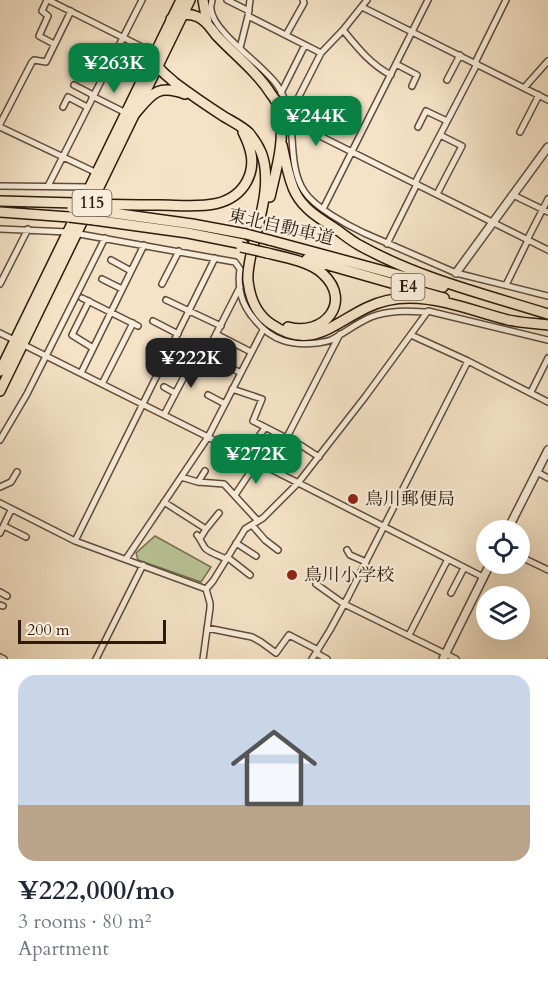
<!DOCTYPE html>
<html lang="en">
<head>
<meta charset="utf-8">
<style>
  :root { --surface:#fff; --page:#f6f6f7; --text:#1f2937; --muted:#747a83; --line:#e0e1e3; --accent:#0b8043 }
  body { margin:0; font-family:Cardo,"Noto Serif JP",serif; background:var(--page); color:var(--text); height:100vh; display:flex; flex-direction:column; font-size:22px; white-space:nowrap }
  * { box-sizing:border-box; margin:0 }
  p { font-size:20px; color:var(--muted) }
  .icon { flex:none; width:33px; height:33px; fill:none; stroke:currentColor; stroke-width:2; stroke-linecap:round; stroke-linejoin:round }
  .map { position:relative; height:659px; overflow:hidden }
  .side { display:flex; flex-direction:column; background:var(--surface); flex:1 }
  .side>* { flex:none }
  .tools { position:absolute; left:476px; top:520px; display:grid; gap:12px }
  .tools a { display:grid; place-items:center; width:54px; height:54px; border-radius:50%; background:var(--surface); box-shadow:0 6px 24px #0002; font-size:30px }
  .scale { position:absolute; left:18px; bottom:15px; width:148px; box-sizing:border-box; padding-left:6px; border:3px solid #2d1a0c; border-top:0; font-size:16px; line-height:21px; white-space:nowrap; color:#2d1a0c; -webkit-text-stroke:4px #f8eddb; paint-order:stroke }
  .price { position:absolute; translate:-50% -51px; padding:0 14px; border-radius:12px; background:var(--accent); color:#fff; font-size:20px; line-height:39px; filter:drop-shadow(0 2px 3px #0008) }
  .price::after { content:''; position:absolute; left:50%; top:36px; width:18px; height:14px; margin-left:-9px; background:inherit; clip-path:polygon(0 0,100% 0,50% 100%) }
  .price.selected { background:#222; color:#fff }
  ul { padding:0; list-style:none }
  li { display:grid; align-content:center; gap:12px; height:318px; padding:0 18px }
  li+li { border-top:2px solid var(--line) }
  li span { display:grid; place-items:center; height:186px; border-radius:18px; color:#555 }
  li>.icon { margin-inline-start:auto }
  span .icon { width:108px; height:108px; fill:#fffc; stroke-width:1 }
  li b { font-size:26px }
  .map>svg:first-child { display:block }
  .green { fill:#bac497; stroke:#746f52; stroke-width:1.5 }
  .lines { fill:none; stroke-linecap:round; stroke-linejoin:round }
  .stream { stroke:#717c76; stroke-width:1.5 }
  .minor-casing { stroke:#5f4c3b; stroke-width:8 }
  .tertiary-casing { stroke:#5f4c3b; stroke-width:10 }
  .trunk-casing { stroke:#2d1a0c; stroke-width:12 }
  .motorway-casing { stroke:#2d1a0c; stroke-width:12 }
  .minor { stroke:#f8eddb; stroke-width:5 }
  .tertiary { stroke:#f8eddb; stroke-width:7 }
  .trunk { stroke:#f5e3c7; stroke-width:9 }
  .motorway { stroke:#f5e3c7; stroke-width:9 }
  .motorway-bridge-casing { stroke:#2d1a0c; stroke-width:12; stroke-linecap:butt }
  .motorway-bridge { stroke:#f5e3c7; stroke-width:9 }
  .poi-dot { fill:#8f2418; stroke:#f8eddb; stroke-width:2 }
  .labels { text-anchor:middle; dominant-baseline:central; stroke-width:4.5; stroke-linejoin:round; paint-order:stroke }
  .shield { fill:#f8eddb; stroke:#6a594a; stroke-width:1.5 }
  .shield-label { font-size:16px; font-weight:bold; fill:#2d1a0c }
  .street-label { font-size:18px; fill:#2d1a0c; stroke:#f8eddb }
  .poi-label { font-size:18px; fill:#2d1a0c; stroke:#f8eddb; text-anchor:start }
</style>
</head>
<body>
<div class="map">
<svg width="548" height="659" viewBox="0 0 548 659">
  <rect width="100%" height="100%" fill="#f5e3c7"/>
  <filter id="stains"><feTurbulence type="fractalNoise" baseFrequency=".00333" numOctaves="4"/><feColorMatrix values="0 0 0 0 .2 0 0 0 0 .09 0 0 0 0 .02 0 0 0 .5 -.17"/></filter>
  <radialGradient id="worn" r=".72"><stop offset=".6" stop-color="#630" stop-opacity="0"/><stop offset="1" stop-color="#630" stop-opacity=".3"/></radialGradient>
  <path class="green" d="M155 536 211 567 201 582 138 560 136 553Z"/>
  <g class="lines">
    <path class="stream" d="M547 659 548 658"/>
    <defs>
      <path id="minor" d="M47 0 42 11 48 16 39 36 54 44
        M48 0 154 53
        M212 0C212 2 210 7 211 9 212 31 263 65 277 85 288 101 290 119 292 138 293 155 294 176 304 191 314 207 347 225 364 233L456 273 548 296
        M227 0 249 11
        M362 7 548 100
        M248 16 321 53
        M343 30C357 47 371 65 391 75
        M286 35 304 3 303 0
        M240 48 248 16 250 0
        M475 63 506 0
        M396 64 417 75 412 86
        M447 80 460 55
        M74 85 93 95
        M524 88 548 61
        M281 93 305 45
        M92 96 126 113
        M63 107 68 97 87 107
        M289 116 321 53 343 30 367 0
        M290 121 548 250
        M0 124 32 62 34 60 46 62 71 11
        M0 127 97 173
        M418 127 426 111 447 121
        M520 132 539 95
        M415 183 477 64
        M0 186 90 187
        M48 186 142 0
        M437 194 462 146 440 135
        M513 195 548 212
        M323 209 428 0
        M0 229 68 232 235 262 240 269C237 290 242 305 255 320 272 341 292 346 317 343 322 342 326 342 331 340 344 333 357 323 371 317 390 310 407 311 426 312
        M527 240 548 199
        M387 244 417 184
        M111 260 131 271
        M102 279 122 289
        M0 284 28 229
        M162 284 179 251
        M506 285 528 240
        M82 298 138 326
        M166 300 221 326
        M89 301 72 335 93 348
        M153 321 178 334
        M0 333 208 437 483 577
        M216 334 251 352
        M411 335 468 361 548 402
        M180 343 205 356
        M211 344 240 287
        M211 358 241 373
        M164 362 186 373
        M213 372 218 362
        M81 373 144 245
        M102 384 133 323
        M164 387 175 393
        M232 389 262 399 253 421 302 446 319 457
        M531 392 548 358
        M208 395 225 404
        M164 415 197 352
        M286 439 340 334
        M0 440 27 394 105 238
        M244 456 265 428
        M537 472 548 478
        M181 477 198 482 224 484 258 521
        M198 482 205 471
        M0 487 11 482 17 472
        M235 495 257 462
        M164 502 206 529
        M0 503 75 541 206 589
        M252 525 265 540 278 550
        M4 526 26 537
        M0 533 11 510
        M197 535C201 539 202 545 206 549 211 553 220 556 226 559
        M201 537 206 529 219 513
        M75 541 215 258
        M236 543 256 556
        M347 550 350 555 366 562
        M519 556 548 570
        M227 557 250 575
        M126 559 208 437 263 330
        M316 584 344 604 456 659
        M206 589 213 581 245 529 263 518 298 483 365 397 428 311 548 340
        M0 592 7 596
        M451 593 464 568
        M0 605 3 606
        M207 628 252 637 261 642 276 653 289 635 318 650
        M409 635 448 559
        M316 653 327 659
        M0 657 4 659
        M96 659 143 565
        M203 659 210 608V603L206 589
        M312 659 330 630 348 597 468 361"/>
      <path id="tertiary" d="M456 273 548 147
        M507 531 548 450
        M443 659 490 564"/>
      <path id="trunk" d="M0 371 181 0
        M0 391 190 0"/>
      <path id="motorway" d="M203 0 207 22
        M171 19C181 15 188 12 198 17 207 21 211 29 217 36 235 55 257 72 271 94 275 99 278 104 279 110 286 139 276 170 270 197
        M154 53C155 57 156 62 158 66 161 72 169 77 174 82 190 94 206 105 223 116 231 121 242 126 249 133 254 139 258 145 261 152 273 182 259 220 252 250 250 260 247 271 248 281 250 298 256 314 271 324 310 351 333 324 366 308 380 301 395 298 410 298 442 298 477 312 508 320 521 323 535 323 548 325
        M132 117C151 96 155 83 185 94
        M282 145C286 161 288 180 296 194 304 209 319 218 333 227 342 233 350 240 359 245 418 278 484 294 548 314
        M0 201 75 203
        M99 204C119 205 139 205 159 205 190 205 230 213 247 181 256 164 251 148 243 132
        M98 211 192 224 246 234
        M0 212 69 217
        M94 220 188 233 243 244
        M269 240 443 287
        M267 253C284 257 311 262 323 274 353 302 324 337 288 327
        M307 259 444 298"/>
    </defs>
    <use href="#minor" class="minor-casing"/>
    <use href="#tertiary" class="tertiary-casing"/>
    <use href="#trunk" class="trunk-casing"/>
    <use href="#motorway" class="motorway-casing"/>
    <use href="#minor" class="minor"/>
    <use href="#tertiary" class="tertiary"/>
    <use href="#trunk" class="trunk"/>
    <use href="#motorway" class="motorway"/>
    <defs>
      <path id="motorway-bridge" d="M75 203 99 204
        M72 208 98 211
        M69 217 94 220
        M246 234 269 240
        M241 247 267 253"/>
    </defs>
    <use href="#motorway-bridge" class="motorway-bridge-casing"/>
    <use href="#motorway-bridge" class="motorway-bridge"/>
  </g>
  <g class="poi-dot">
    <circle cx="353" cy="499" r="6"/>
    <circle cx="292" cy="575" r="6"/>
  </g>
  <g class="labels">
    <g class="shield">
      <rect x="72.5" y="190" width="39" height="26" rx="4.5"/>
      <rect x="391.5" y="274" width="33" height="26" rx="4.5"/>
    </g>
    <g class="shield-label">
      <text x="92" y="203">115</text>
      <text x="408" y="287">E4</text>
    </g>
    <g class="street-label">
      <text transform="translate(281 227) rotate(13)">東北自動車道</text>
    </g>
    <g class="poi-label">
      <text x="365" y="499">鳥川郵便局</text>
      <text x="304" y="575">鳥川小学校</text>
    </g>
  </g>
  <rect width="100%" height="100%" filter="url(#stains)"/>
  <rect width="100%" height="100%" fill="url(#worn)"/>
</svg>
<div class="tools">
<a><svg class="icon" aria-label="locate" viewBox="0 0 24 24"><circle cx="12" cy="12" r="6"/><path d="M12 2v4M12 18v4M2 12h4M18 12h4"/></svg></a>
<a><svg class="icon" aria-label="layers" viewBox="0 0 24 24"><path d="M12 4l9 5-9 5-9-5zM3 14l9 5 9-5"/></svg></a>
</div>
<div class="scale">200 m</div>
<b class="price" style="left:114px;top:94px">¥263K</b>
<b class="price" style="left:316px;top:147px">¥244K</b>
<b class="price selected" style="left:191px;top:389px">¥222K</b>
<b class="price" style="left:256px;top:485px">¥272K</b>
</div>
<section class="side">
<ul>
<li><span style="background:linear-gradient(#c9d6e8 70%,#b9a48a 0)"><svg class="icon" aria-label="home" viewBox="0 0 24 24"><path d="M3 11l9-7 9 7M6 9v11h12V9"/></svg></span><div><b>¥222,000/mo</b><p>3 rooms · 80 m²</p><p>Apartment</p></div></li>
</ul>
</section>
</body>
</html>
